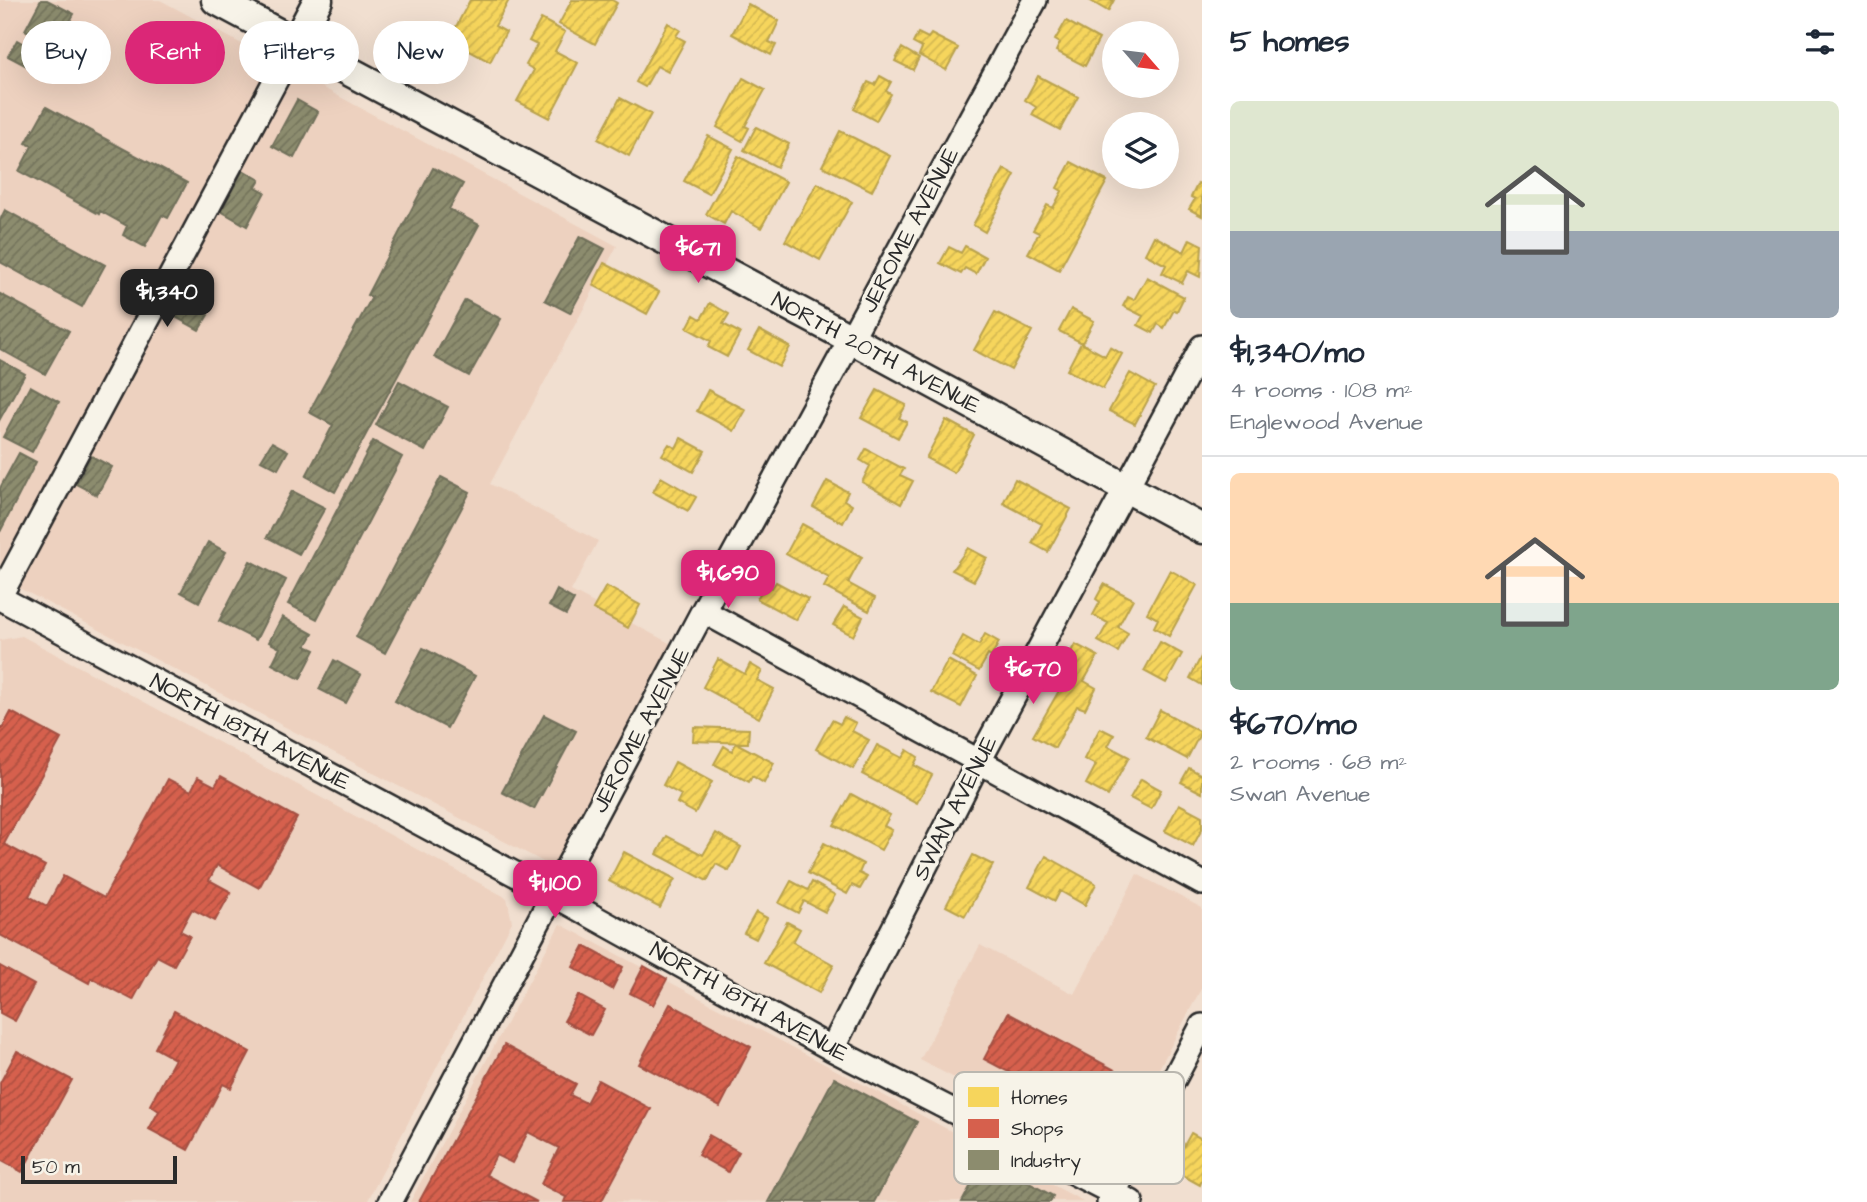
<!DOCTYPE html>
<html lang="en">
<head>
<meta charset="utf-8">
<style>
  :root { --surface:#fff; --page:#f6f6f7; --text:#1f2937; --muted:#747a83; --line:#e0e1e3; --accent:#db2777 }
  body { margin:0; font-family:"Architects Daughter",sans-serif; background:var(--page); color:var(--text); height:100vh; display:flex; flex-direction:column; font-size:26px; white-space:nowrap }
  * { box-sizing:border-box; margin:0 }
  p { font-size:23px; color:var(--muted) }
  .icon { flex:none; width:38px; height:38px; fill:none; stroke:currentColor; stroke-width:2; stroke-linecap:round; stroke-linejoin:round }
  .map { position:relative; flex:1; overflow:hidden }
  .panel { display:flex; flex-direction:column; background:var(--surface); width:665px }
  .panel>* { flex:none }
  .hud { position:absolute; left:21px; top:21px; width:665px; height:63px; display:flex; gap:14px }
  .needle { width:46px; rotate:118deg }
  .buttons { position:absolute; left:1102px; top:21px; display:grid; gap:14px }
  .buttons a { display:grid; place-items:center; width:77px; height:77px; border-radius:50%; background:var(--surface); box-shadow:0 7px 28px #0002; font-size:35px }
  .scale { position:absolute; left:21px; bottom:18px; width:156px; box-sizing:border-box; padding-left:7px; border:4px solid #2b2b2b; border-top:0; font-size:19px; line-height:24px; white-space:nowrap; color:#2b2b2b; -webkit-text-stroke:5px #f7f3e8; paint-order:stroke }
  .price { position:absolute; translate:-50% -60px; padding:0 16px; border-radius:14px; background:var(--accent); color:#fff; font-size:23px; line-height:46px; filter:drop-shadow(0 2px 4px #0008) }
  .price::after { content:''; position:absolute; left:50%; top:42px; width:21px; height:16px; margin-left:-10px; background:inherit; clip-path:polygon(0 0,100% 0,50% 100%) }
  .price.current { background:#222; color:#fff }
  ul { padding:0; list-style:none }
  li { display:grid; align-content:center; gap:14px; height:371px; padding:0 28px }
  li+li { border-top:2px solid var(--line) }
  li span { display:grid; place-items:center; height:217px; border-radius:10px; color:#555 }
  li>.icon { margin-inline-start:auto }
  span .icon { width:126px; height:126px; fill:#fffc; stroke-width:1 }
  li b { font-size:30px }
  h2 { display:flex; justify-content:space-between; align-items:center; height:84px; padding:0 28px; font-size:30px }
  .chip { padding:0 24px; border-radius:32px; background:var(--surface); box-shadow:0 7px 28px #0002; font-size:24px; line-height:63px }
  .chip.current { background:var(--accent); color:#fff }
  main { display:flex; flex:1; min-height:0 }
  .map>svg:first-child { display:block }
  .built { fill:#edd1bf }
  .homes { fill:url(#homes-hatch); stroke:#b9a24d; stroke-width:2 }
  .shops { fill:url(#shops-hatch); stroke:#a35043; stroke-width:2 }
  .industry { fill:url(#industry-hatch); stroke:#6f6f5a; stroke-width:2 }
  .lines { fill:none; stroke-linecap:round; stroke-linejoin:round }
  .minor-casing { stroke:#2b2b2b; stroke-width:28 }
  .tertiary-casing { stroke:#2b2b2b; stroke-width:33 }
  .minor { stroke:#f7f3e8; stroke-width:23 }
  .tertiary { stroke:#f7f3e8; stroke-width:28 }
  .labels { text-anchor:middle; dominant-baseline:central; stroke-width:7; stroke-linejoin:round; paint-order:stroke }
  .street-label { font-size:23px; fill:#2b2b2b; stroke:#f7f3e8 }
  .key { fill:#f7f3e8; stroke:#bab7af; stroke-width:2 }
  .key-label { font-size:19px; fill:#2b2b2b }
</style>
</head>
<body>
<main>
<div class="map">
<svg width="1202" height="1202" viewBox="0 0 1202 1202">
  <defs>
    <pattern id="homes-hatch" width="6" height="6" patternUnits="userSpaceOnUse" patternTransform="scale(1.75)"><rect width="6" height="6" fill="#f6d55c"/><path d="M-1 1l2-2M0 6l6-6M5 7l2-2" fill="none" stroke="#d3b750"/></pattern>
    <pattern id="shops-hatch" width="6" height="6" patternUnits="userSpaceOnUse" patternTransform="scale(1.75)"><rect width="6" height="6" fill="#d6604d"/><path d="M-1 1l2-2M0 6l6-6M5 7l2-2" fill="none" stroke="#ae4f40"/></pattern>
    <pattern id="industry-hatch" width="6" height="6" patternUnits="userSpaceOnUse" patternTransform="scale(1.75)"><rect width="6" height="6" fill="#8c8c6e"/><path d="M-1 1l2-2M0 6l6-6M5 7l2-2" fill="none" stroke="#73735b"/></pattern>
  </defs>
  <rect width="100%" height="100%" fill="#f1dfd0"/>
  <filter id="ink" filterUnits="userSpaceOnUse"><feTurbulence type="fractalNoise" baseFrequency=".0143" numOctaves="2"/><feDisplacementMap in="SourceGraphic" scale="14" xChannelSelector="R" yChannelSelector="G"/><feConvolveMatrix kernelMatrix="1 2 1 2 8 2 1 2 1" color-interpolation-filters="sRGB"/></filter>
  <g filter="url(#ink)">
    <path class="built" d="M0 0H160L617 246 490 484 598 541 571 591 677 647 559 870 0 578Z
      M22 636 507 898 512 922 367 1202H0V640Z
      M1137 874 1202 908V987L1111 1160 920 1060 980 945 1074 994Z
      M560 924 1083 1201 410 1202Z"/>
    <path class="homes" d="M470 0H509L495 26 506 32 490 62 449 40Z
      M572 0H612L617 3 595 44 559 24Z
      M1089 0H1114L1108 11Z
      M748 4 779 21 769 42 776 45 771 55 732 34Z
      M541 19 565 32 555 51 578 63 549 118 517 101 534 70 526 65 537 45 529 41Z
      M1066 21 1099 39 1085 66 1056 51 1060 43 1055 40Z
      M668 23 680 30 676 36 685 41 668 72 657 66 645 87 636 82Z
      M918 33 928 38 931 34 958 48 946 70 919 55 922 48 913 43Z
      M902 48 919 58 913 70 895 61Z
      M880 76 891 82 886 91 891 94 876 121 854 109 868 82 875 85Z
      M1038 76 1078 97 1060 130 1032 115 1036 107 1025 100Z
      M743 78 765 90 745 126 749 128 742 141 717 127Z
      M620 98 651 114 629 156 598 139Z
      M756 127 789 144 777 167 744 150Z
      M840 131 890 156 872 191 822 166Z
      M708 136 733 149 709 194 684 181Z
      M738 156 786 182 761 228 731 211 724 224 706 214Z
      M1071 162 1107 181 1059 270 1028 253 1039 233 1033 230 1047 205 1053 208 1062 191 1057 188Z
      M1004 169 1015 175 985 232 973 225Z
      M817 183 852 202 820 260 785 241Z
      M1198 183 1202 185V216L1189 209 1195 199 1191 197Z
      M1154 236 1184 252 1190 239 1202 245 1200 277 1188 271 1182 283 1162 273 1166 265 1145 254Z
      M965 246 985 257 976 274 965 268 961 274 940 263 949 247 961 253Z
      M604 263 659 292 647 314 593 285Z
      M1147 277 1184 297 1177 311 1174 310 1164 328 1158 324 1153 333 1138 325 1143 316 1123 306 1128 297 1134 300Z
      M710 303 729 314 723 324 740 333 727 357 708 347 711 341 687 328 694 315 701 319Z
      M1071 309 1094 321 1082 343 1059 331Z
      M995 312 1032 331 1011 370 974 350Z
      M759 330 790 347 779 367 748 350Z
      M1081 343 1105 356 1110 347 1122 354 1103 389 1067 370Z
      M1130 373 1155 387 1135 424 1109 411Z
      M708 390 746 410 734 431 697 411Z
      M877 390 906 405 899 418 907 422 898 438 861 418Z
      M946 420 974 435 954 473 926 458Z
      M681 438 705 451 693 472 662 455 669 444 676 448Z
      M866 449 904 469 900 475 913 481 901 504 862 482 870 466 860 460Z
      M661 477 696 497 688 511 653 492Z
      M1015 479 1071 509 1048 552 1032 543 1042 524 1003 503Z
      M827 481 848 492 844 500 852 505 843 523 813 507Z
      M802 524 862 557 848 583 875 598 869 611 824 587 829 578 786 554Z
      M968 548 987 558 974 581 952 570Z
      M1170 570 1197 585 1169 636 1154 627 1158 619 1147 613Z
      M776 582 808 599 796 620 757 599 765 584 772 588Z
      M1104 584 1133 599 1118 627 1128 633 1118 652 1098 641 1108 623 1093 615 1100 602 1096 599Z
      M606 586 640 605 628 628 593 609Z
      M844 607 863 617 853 636 833 625Z
      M985 634 999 642 991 657 988 655 979 671 952 656 963 636 979 645Z
      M1160 642 1182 654 1166 683 1144 671Z
      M1075 644 1098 656 1084 681 1096 688 1085 709 1077 706 1055 748 1033 736 1068 675 1060 671Z
      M1202 655V685L1190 678Z
      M718 659 745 674 750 664 762 671 757 680 774 689 759 718 703 687Z
      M948 660 977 676 961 707 931 692Z
      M1160 710 1201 732 1187 759 1146 737Z
      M844 717 856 723 852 731 869 740 853 769 816 749 832 720 840 724Z
      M694 727 749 729 748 743 693 741Z
      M1100 728 1114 735 1108 746 1129 757 1108 796 1086 784 1096 765 1084 759Z
      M736 743 774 763 764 783 752 776 749 782 714 764 724 746 732 751Z
      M877 745 902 758 907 750 918 757 914 765 932 775 917 803 862 774Z
      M675 762 712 782 695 813 677 803 681 795 663 785Z
      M1189 768 1202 775V793L1181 782Z
      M1141 779 1161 790 1151 809 1130 798Z
      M851 794 890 815 884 826 892 830 881 850 834 825Z
      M1179 804 1202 816V829L1193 846 1165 831Z
      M716 833 741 847 729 871 716 864 707 881 657 854 667 836 703 855Z
      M824 843 863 864 859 873 867 877 860 889 852 885 847 894 808 873Z
      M624 852 675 879 660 908 609 881Z
      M973 855 993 865 965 916 946 906Z
      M1046 856 1096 884 1085 905 1060 891 1055 901 1029 887Z
      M791 881 808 890 812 882 835 895 825 912 804 901 798 913 779 903Z
      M756 912 767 918 756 939 744 933Z
      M787 922 800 929 793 942 834 965 819 993 764 963Z
      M1191 1133 1202 1139V1180L1200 1185 1171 1169Z"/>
    <path class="shops" d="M11 712 61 739 4 844 45 866 29 896 47 906 63 876 104 898 168 779 191 791 198 777 215 786 221 776 297 818 259 888 217 865 209 880 231 892 215 921 192 909 180 931 190 936 174 965 157 956 133 1000 91 978 89 983 0 935V727L2 729Z
      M584 946 623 967 612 989 573 967Z
      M0 966 34 985 15 1021 0 1013Z
      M644 966 667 979 653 1005 630 993Z
      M578 995 605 1010 591 1035 564 1021Z
      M670 1004 751 1047 720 1107 639 1064Z
      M174 1011 250 1052 231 1088 223 1084 188 1150 149 1129 159 1111 150 1105 175 1059 155 1048Z
      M1008 1013 1124 1075 1100 1120 984 1059Z
      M504 1045 576 1084 570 1095 586 1103 598 1080 651 1109 601 1202H564L566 1197 541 1184 559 1148 528 1132 512 1163 496 1155 486 1175 537 1202H419Z
      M17 1051 72 1080 22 1172 0 1160V1083Z
      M709 1135 739 1152 728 1172 698 1155Z"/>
    <path class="industry" d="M41 0H47L74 14 56 46 25 30Z
      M17 40 47 57 38 72 8 56Z
      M297 100 318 112 294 158 272 146Z
      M46 107 187 183 168 218 162 215 145 247 123 235 127 226 100 211 99 214 19 171 32 146 26 143Z
      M433 168 463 184 449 209 479 225 335 492 306 476 333 425 309 412 372 297 367 295Z
      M243 170 260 180 256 187 265 192 247 226 221 211Z
      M5 210 105 265 82 307 0 262V220Z
      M580 236 605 249 570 313 545 300Z
      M0 294 69 331 45 374 0 349Z
      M178 299 208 315 199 330 170 314Z
      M465 300 501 319 469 376 434 357Z
      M0 360 25 374 0 419Z
      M399 381 448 407 425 451 376 425Z
      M30 386 59 402 32 452 3 437Z
      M373 441 402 457 317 619 288 604Z
      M272 442 288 451 278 469 261 460Z
      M19 453 36 462 0 532V488Z
      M91 456 112 467 97 495 76 484Z
      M441 477 470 492 385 653 356 637Z
      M292 491 325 508 299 554 267 537Z
      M208 542 226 552 199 602 181 592Z
      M250 561 286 580 256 640 219 621Z
      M557 590 574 600 566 615 549 606Z
      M282 617 313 634 306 646 315 650 300 679 272 664 280 648 269 642Z
      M423 648 475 676 447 728 395 701Z
      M334 660 361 675 346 703 319 689Z
      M544 715 576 731 534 809 502 792Z
      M834 1078 917 1122 874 1202H768Z
      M985 1159 1053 1196 1050 1202H962Z"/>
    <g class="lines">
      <defs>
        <path id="minor" d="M0 596 296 42
          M0 598 554 895 832 1049 1131 1202
          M703 611 1202 883
          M832 1049 979 761 1202 347
          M390 1202 703 611 1035 0
          M1109 1202 1202 1026"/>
        <path id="tertiary" d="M216 0 851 339 1202 529
          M296 42 318 0"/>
      </defs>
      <use href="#minor" class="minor-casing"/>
      <use href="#tertiary" class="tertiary-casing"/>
      <use href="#minor" class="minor"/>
      <use href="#tertiary" class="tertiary"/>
    </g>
  </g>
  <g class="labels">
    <g class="street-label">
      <text transform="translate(910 230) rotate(-62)">JEROME AVENUE</text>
      <text transform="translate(876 353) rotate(28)">NORTH 20TH AVENUE</text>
      <text transform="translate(641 730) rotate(-62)">JEROME AVENUE</text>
      <text transform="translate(250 732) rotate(28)">NORTH 18TH AVENUE</text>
      <text transform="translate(955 808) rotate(-63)">SWAN AVENUE</text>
      <text transform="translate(749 1002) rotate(29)">NORTH 18TH AVENUE</text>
    </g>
  </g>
  <rect x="954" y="1072" width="230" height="112" rx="10" class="key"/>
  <rect x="968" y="1087" width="31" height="20" fill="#f6d55c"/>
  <rect x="968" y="1119" width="31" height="19" fill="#d6604d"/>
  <rect x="968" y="1150" width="31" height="20" fill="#8c8c6e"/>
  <g class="key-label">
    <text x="1011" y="1104">Homes</text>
    <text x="1011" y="1135">Shops</text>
    <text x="1011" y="1167">Industry</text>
  </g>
</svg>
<div class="buttons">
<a><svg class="needle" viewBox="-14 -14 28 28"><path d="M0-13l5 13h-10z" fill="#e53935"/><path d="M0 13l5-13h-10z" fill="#747a83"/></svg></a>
<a><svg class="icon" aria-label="layers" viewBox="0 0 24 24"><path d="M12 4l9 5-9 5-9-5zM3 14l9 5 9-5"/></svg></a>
</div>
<div class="scale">50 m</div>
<b class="price" style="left:698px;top:285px">$671</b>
<b class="price current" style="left:167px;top:329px">$1,340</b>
<b class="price" style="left:728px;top:610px">$1,690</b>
<b class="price" style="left:1033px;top:706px">$670</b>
<b class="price" style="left:555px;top:920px">$1,100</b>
<div class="hud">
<a class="chip">Buy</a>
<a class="chip current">Rent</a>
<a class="chip">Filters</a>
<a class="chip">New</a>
</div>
</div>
<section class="panel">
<h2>5 homes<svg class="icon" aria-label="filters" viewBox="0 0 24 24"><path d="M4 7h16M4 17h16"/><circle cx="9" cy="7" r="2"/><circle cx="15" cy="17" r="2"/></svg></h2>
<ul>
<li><span style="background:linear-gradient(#dfe7d0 60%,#9aa5b1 0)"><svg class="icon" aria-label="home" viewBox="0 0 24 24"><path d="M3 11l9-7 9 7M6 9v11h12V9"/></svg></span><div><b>$1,340/mo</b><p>4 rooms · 108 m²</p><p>Englewood Avenue</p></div></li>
<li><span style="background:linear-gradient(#ffd9b3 60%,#7fa58c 0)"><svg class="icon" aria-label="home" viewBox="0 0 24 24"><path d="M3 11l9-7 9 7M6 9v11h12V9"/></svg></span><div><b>$670/mo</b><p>2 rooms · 68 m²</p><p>Swan Avenue</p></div></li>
</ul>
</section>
</main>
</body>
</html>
